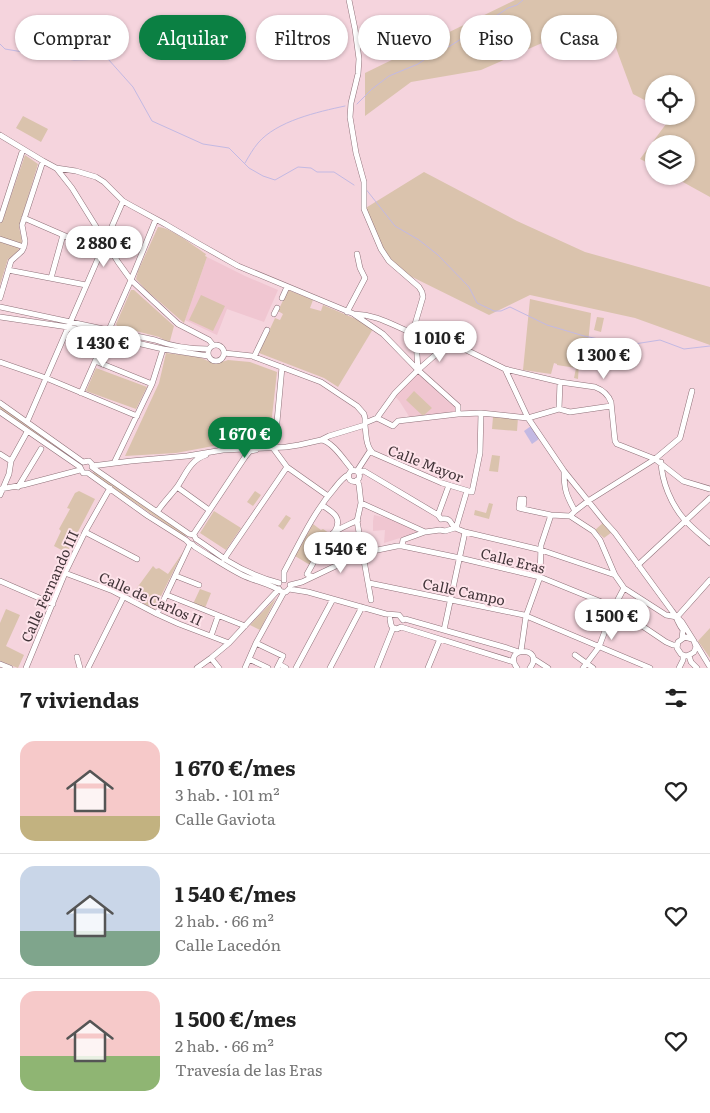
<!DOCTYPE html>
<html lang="es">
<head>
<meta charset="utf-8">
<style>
  :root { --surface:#fff; --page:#f6f6f6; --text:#222; --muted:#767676; --line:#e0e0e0; --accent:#0b8043 }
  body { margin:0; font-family:Literata,serif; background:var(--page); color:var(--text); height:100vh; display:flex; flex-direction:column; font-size:19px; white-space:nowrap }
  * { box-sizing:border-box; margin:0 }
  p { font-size:16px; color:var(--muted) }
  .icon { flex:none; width:28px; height:28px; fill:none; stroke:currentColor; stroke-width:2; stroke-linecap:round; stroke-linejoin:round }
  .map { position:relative; height:668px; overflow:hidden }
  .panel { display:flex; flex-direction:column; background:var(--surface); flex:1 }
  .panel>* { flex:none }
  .top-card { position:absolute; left:15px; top:15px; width:680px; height:45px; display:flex; gap:10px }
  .buttons { position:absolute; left:645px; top:75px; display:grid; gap:10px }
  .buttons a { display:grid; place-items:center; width:50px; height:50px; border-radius:50%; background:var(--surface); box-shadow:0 1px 4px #0004; font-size:25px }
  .price { position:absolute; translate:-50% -42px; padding:0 11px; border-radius:18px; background:#fff; color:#222; font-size:16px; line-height:32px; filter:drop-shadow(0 1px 2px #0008) }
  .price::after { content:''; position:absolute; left:50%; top:30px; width:15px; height:11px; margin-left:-8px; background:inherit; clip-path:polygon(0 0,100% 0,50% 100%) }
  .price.on { background:var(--accent); color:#fff }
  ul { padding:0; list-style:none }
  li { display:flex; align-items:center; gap:15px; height:125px; padding:0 20px }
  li+li { border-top:1px solid var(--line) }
  li span { display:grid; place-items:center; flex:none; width:140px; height:100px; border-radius:15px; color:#555 }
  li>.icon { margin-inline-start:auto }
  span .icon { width:60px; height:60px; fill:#fffc; stroke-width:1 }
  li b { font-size:21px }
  h2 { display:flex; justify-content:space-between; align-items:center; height:60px; padding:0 20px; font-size:21px }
  .tag { padding:0 18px; border-radius:22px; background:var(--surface); box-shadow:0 1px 4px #0004; font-size:18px; line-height:45px }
  .tag.on { background:var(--accent); color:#fff }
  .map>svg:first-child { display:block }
  .built { fill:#f0c6d1 }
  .green { fill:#dac3ad }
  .water { fill:#c3b9e3 }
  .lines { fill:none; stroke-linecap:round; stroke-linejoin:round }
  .stream { stroke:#c3b9e3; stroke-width:1 }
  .minor-casing { stroke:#8f7179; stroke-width:6 }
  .minor { stroke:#fff; stroke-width:5 }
  .labels { text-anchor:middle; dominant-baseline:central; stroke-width:4; stroke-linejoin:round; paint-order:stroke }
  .street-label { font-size:14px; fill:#413438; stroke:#fee3ea }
</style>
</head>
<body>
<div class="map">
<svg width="710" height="668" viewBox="0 0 710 668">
  <rect width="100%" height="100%" fill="#f5d4dd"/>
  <path class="built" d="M207 257 245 276 278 290 264 322 227 309 217 335 185 320Z
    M418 373 447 401 456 407 455 412 410 418 400 402 395 396Z
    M374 515 387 518 417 530 416 533 384 543 385 530 373 531V521Z"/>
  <path class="green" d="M515 0H710V197L672 176H686V144H654V166L640 159 672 116H686V84H654V105L633 94 609 29 592 21 481 70 411 82 365 116V73Z
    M23 116 48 129 41 142 16 128Z
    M25 155 38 164 19 227 21 236 22 243 16 254 8 259 0 285V223L2 222Z
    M424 172 517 221 585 252 710 287V345L635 318 530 295 489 315 398 270 389 261 364 209Z
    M158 227C170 227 194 246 206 254L205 256 207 257 184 323 146 290 136 279 138 271Z
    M131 290H134L174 326 170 341H166L159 337 117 326 116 324Z
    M288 290 313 300 310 308 321 311 323 305 356 319 373 329 338 387 324 378 259 353 275 318 280 320 283 314 278 311Z
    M201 295 225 306 213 331 189 320Z
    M530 299 591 313 588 344 579 363 578 379 574 378 576 368 557 365V364L554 363 551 374 523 370Z
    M597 317 604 318 601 332 594 330Z
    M166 353 199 357 215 364 228 360 250 362 277 372 269 443 224 444 176 453 125 456 159 383Z
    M96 368 147 387 136 409 86 391Z
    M414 391 432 408 423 416 406 400Z
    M0 406 79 461 77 463 0 410Z
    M493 417 518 418 517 431 492 429Z
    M492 455 500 456 498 472 489 471Z
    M94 471 186 535 185 537 93 474Z
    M79 491 95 499 67 553 54 546 61 531 59 529 70 509 67 508 75 493Z
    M255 491 261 495 253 506 247 502Z
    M489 503 493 504 489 519 474 515 475 510 486 513Z
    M214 511 241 528 226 550 200 533Z
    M286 515 291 518 283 530 278 526Z
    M604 522 612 532 604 538 595 530Z
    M313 524 321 530 323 529 329 533 310 565 295 556Z
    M183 552 155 608 153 609 131 596 153 566 156 569 159 568 168 574Z
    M200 589 211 593 205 608 193 604Z
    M276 598 260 630 250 625Z
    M6 609 20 615 6 646 24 655 18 668 0 661V623Z
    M710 628V658L698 641Z"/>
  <path class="water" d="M531 426 539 439 532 444 524 431Z"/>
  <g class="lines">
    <path class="stream" d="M0 44 5 49 53 57 74 60 108 59 133 87 152 121 203 144 229 148 249 168 263 176 275 180 298 167 311 168 317 172H334L354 185
      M357 104 372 89 389 76 418 64 434 53 450 46 480 27 488 20 499 14 508 8 517 5 523 0
      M245 163C249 156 253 149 258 143 277 121 317 112 345 106
      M365 188 395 226 419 240 438 255 469 287 477 303 494 311H501L510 307 547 325 584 336 628 345 660 340 684 349 710 346"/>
    <defs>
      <path id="minor" d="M349 0 355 29 359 59 358 74 351 103 350 117 356 153 364 182V209L381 249 389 261 419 287 422 292 423 297 415 324 418 370
        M0 135 43 161 56 168 76 171 96 177 104 182 123 201 130 205 165 224 199 244 238 266 354 314C375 315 387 322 405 330L409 331 415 324
        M57 169 72 188 118 262 131 280 178 324 209 340 213 345
        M24 218 100 251
        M0 220 23 149
        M0 239 24 247
        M8 270 86 285
        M51 278 63 235
        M0 298 11 261 22 251 24 247 25 241 22 225 43 161
        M282 298 287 287
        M0 307 155 340C171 346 191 349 208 349
        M347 312 365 278 360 268 357 254
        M274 314 277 308
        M355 315 383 334 418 370 458 406V414
        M0 317 68 327 163 349 208 356
        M415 324 421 325 450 342 505 369 560 382 595 387C603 390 608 394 611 402L615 441 617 444 655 459 683 481 710 489
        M208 353a8 8 0 1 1 16 0a8 8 0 1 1-16 0Z
        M224 353 252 356 321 382 357 406 364 414 365 418V423
        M254 357 267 330
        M95 361 152 384
        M0 362 46 378 137 416
        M282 367 275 444 273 448 287 467 328 496
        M505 369 528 418 564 471 605 522 615 533 672 611C677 617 678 624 683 630L682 638
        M81 393 131 280 156 219
        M0 403 83 462
        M559 409 560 382
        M0 412 80 467 83 473H88L148 516 186 540 189 543 192 544 195 547C210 556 226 567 242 575 254 581 272 584 282 592H286L289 589
        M377 418 393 426 398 421 458 414 481 413 528 418 559 409 570 412 611 406
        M377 418 395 393 418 370 450 342
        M27 422 123 201
        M365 425C366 434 366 447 373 453L442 483 472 492 480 453 481 413
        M321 440C332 441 344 460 351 468V471
        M0 454 11 461
        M83 462 89 461 92 464V467L99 472 189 534 194 535 196 539C207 546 217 554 228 561 244 571 261 578 279 583
        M661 462C662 482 671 504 684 519 692 528 701 535 710 543
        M114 463 152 384 163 349
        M92 466 131 461 187 456 223 450 286 447 299 445 321 440 329 436 365 425V423L377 418
        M348.5 476a5.5 5.5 0 1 1 11 0a5.5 5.5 0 1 1-11 0Z
        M357 471 370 451
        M564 471C564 489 566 495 575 511
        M358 472 364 471 438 515 441 519
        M357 480 359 485 361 503 357 521 371 600
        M18 487 41 449
        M177 487 209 510
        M0 489 23 485 80 470
        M0 495 9 474 11 461 27 432
        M361 503 425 532
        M322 505C332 512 343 517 335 531
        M523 509 524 499H520L519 508 523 509 551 515 570 516 593 531 600 540 615 575 624 588 666 615 677 617 682 622 694 641 696 647 694 652 691 654 686 656 681 654 677 648 678 642 685 637 692 639
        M157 512C163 503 171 495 177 487 186 474 190 460 206 455
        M438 515 449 485
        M570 516 575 511 588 501 655 459 680 438 692 391
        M441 519C452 518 449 522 455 528
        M455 528 465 532 541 550 615 575
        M456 528 466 494
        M85 532 137 559
        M193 535 245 457 250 451 256 450
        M402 546 403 540 425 532 440 530 445 531 455 528
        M224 559 287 467
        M638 565 710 498
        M65 573 113 591 157 614 179 624 229 643
        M176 576 199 585
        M312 577 307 574C313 564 327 535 336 531 343 527 350 524 358 520
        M284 580V572C299 544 313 513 334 489 338 484 342 478 348 475
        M0 581 53 604
        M369 583 524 615 650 668
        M290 585 302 582 363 553 397 546H402L460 558 540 577 614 607 666 642 673 645H677
        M289 589 308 592 386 614 399 615 403 620
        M167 595 245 626
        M157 614 190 544
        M677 617 710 580
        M390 619 391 625 393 628
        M403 620 405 619 507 648 519 652
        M393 628 397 629 401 627 514 662
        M444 630 465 532
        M211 636 218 616
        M256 643 283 656 277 668
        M696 644 710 667
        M521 651 526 616 540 577 541 545 551 515
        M575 655 593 668
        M689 656 691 662 697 668
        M77 657 80 668
        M211 658 219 668
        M249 659 268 668
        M534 659 548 668
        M0 664 10 668
        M279 664 286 668
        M26 668 65 573 85 532 110 488
        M88 668 124 596
        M197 668 211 658 229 643 279 589
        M245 668 256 643 284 592
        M296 668 333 599
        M330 668 362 607
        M377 668 393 628
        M428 668 440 639
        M517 668C501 646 546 646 530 668
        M583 668 599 647 614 607 624 588
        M679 668 683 660V656"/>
    </defs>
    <use href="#minor" class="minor-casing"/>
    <use href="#minor" class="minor"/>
  </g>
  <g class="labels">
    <g class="street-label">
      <text transform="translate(426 463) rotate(21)">Calle Mayor</text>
      <text transform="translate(513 560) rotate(14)">Calle Eras</text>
      <text transform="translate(49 586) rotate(-66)">Calle Fernando III</text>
      <text transform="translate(464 591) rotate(12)">Calle Campo</text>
      <text transform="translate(151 598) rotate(24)">Calle de Carlos II</text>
    </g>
  </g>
</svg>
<div class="buttons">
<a><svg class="icon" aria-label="locate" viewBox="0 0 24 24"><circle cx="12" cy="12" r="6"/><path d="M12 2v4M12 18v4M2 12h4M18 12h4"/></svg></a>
<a><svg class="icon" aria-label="layers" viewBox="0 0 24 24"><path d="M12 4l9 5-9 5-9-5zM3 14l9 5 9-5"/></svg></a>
</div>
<b class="price" style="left:104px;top:268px">2 880 €</b>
<b class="price" style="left:440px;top:363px">1 010 €</b>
<b class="price" style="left:103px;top:368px">1 430 €</b>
<b class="price" style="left:604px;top:380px">1 300 €</b>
<b class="price on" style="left:245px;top:459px">1 670 €</b>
<b class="price" style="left:341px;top:574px">1 540 €</b>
<b class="price" style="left:612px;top:641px">1 500 €</b>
<div class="top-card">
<a class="tag">Comprar</a>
<a class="tag on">Alquilar</a>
<a class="tag">Filtros</a>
<a class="tag">Nuevo</a>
<a class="tag">Piso</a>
<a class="tag">Casa</a>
</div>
</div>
<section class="panel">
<h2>7 viviendas<svg class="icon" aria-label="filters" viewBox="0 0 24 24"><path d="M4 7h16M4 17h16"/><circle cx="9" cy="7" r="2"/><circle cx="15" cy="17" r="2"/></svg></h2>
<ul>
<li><span style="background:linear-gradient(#f6c9c9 75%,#c2b280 0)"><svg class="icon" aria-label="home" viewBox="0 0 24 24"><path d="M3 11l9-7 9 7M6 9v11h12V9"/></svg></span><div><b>1 670 €/mes</b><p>3 hab. · 101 m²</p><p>Calle Gaviota</p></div><svg class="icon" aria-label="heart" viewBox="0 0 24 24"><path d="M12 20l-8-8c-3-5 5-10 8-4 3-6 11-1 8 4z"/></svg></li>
<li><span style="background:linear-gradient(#c9d6e8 65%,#7fa58c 0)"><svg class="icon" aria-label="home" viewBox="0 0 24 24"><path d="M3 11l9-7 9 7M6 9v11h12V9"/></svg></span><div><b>1 540 €/mes</b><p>2 hab. · 66 m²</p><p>Calle Lacedón</p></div><svg class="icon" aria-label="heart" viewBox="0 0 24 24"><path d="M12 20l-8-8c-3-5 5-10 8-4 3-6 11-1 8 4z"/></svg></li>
<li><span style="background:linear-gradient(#f6c9c9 65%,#8fb573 0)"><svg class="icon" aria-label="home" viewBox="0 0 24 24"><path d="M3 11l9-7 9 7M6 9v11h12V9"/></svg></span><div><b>1 500 €/mes</b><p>2 hab. · 66 m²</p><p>Travesía de las Eras</p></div><svg class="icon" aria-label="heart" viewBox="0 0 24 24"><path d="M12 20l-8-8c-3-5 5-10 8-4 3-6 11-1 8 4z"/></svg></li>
</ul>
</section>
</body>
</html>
